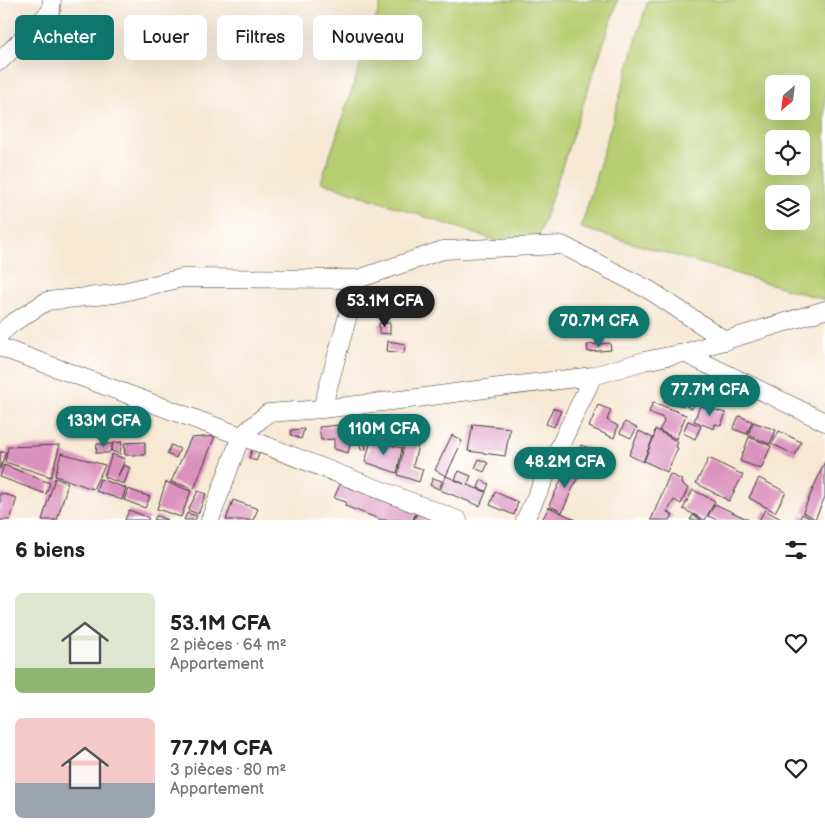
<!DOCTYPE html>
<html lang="fr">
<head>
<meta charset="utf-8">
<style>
  :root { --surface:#fff; --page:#f6f6f6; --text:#222; --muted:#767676; --accent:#0f766e }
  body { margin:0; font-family:"Balsamiq Sans",sans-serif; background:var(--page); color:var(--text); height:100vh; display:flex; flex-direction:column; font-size:19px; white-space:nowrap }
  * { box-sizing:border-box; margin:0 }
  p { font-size:16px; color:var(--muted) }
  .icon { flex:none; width:28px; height:28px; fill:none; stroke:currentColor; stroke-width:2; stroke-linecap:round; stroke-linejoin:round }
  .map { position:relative; height:520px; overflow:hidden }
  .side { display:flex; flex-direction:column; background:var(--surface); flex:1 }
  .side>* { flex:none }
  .guide { position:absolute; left:15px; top:15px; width:500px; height:45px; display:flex; gap:10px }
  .needle { width:32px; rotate:208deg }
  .tools { position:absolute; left:765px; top:75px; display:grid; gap:10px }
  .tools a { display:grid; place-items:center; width:45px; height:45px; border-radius:8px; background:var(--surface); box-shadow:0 5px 20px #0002; font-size:25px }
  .price { position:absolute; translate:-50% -42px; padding:0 11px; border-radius:18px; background:var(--accent); color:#fff; font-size:16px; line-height:32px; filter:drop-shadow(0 1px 2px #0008) }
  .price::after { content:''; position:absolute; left:50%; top:30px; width:15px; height:11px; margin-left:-8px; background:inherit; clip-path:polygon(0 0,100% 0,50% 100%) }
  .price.current { background:#222; color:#fff }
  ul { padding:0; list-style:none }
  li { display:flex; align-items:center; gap:15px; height:125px; padding:0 15px }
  li span { display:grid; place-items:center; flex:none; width:140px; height:100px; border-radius:8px; color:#555 }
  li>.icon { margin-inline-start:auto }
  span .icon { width:60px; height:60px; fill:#fffc; stroke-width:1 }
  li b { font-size:21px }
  h2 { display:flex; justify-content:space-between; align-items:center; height:60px; padding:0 15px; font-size:21px }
  .chip { padding:0 18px; border-radius:8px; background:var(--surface); box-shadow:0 5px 20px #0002; font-size:18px; line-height:45px }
  .chip.current { background:var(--accent); color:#fff }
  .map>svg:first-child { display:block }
  .green { fill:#b8cd71; stroke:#6a7446; fill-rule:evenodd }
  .building { fill:#db91bd }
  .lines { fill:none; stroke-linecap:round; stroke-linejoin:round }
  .minor-casing { stroke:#3d3b38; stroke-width:19 }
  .minor { stroke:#fff; stroke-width:18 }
</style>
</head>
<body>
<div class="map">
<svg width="825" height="520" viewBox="0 0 825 520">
  <rect width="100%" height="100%" fill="#fff"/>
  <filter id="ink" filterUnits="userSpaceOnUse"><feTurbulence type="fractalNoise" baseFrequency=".02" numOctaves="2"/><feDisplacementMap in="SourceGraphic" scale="10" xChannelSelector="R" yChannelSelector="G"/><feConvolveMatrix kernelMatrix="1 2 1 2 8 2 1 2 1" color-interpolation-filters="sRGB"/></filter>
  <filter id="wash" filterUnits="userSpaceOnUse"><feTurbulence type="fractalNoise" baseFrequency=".0096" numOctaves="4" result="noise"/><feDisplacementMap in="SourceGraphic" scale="20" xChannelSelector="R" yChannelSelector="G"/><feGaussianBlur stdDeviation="1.12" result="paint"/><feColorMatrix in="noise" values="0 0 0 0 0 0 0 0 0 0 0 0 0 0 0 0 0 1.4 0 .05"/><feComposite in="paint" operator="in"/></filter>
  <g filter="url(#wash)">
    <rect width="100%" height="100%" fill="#f7e8d4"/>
    <path class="green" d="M382 0H618L533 253 321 182Z
      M648 0H825V300L581 228ZM774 84H801V111H774ZM774 139H801V166H774ZM774 194H801V221H774Z"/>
    <g id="blocks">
      <path class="building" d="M379 323H390V334L379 333Z
        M388 341 405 344 404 353 387 351Z
        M610 343 611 350 588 352 587 345Z
        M671 376 682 377 681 386 670 385Z
        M664 385 698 389V397L663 393Z
        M666 393 688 397 684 406 664 402Z
        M691 397 697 398 692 409 686 406Z
        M653 402 686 415 676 439 659 430 664 422 663 418 649 412Z
        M598 405 611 410 607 420 618 426 614 438 589 427Z
        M700 406 726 413 721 425 715 424 714 429 694 421Z
        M553 408 561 411 554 427 546 424Z
        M739 416 752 421 747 434 733 429Z
        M383 421 385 434 368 436 369 443 365 444 366 449 361 450 359 437 352 438 348 453 334 449V439L321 440 319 427Z
        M416 421 422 423 420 432 414 430Z
        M688 421 701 426 695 439 683 433Z
        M625 422 637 428 631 438 620 433Z
        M753 422 776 430 770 444 748 435Z
        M473 424 510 428 505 456 468 451Z
        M304 429 301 439 291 435V430Z
        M655 429 678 442 676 447 678 448 667 472 644 461 654 437Z
        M639 431 653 438 643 462 629 455Z
        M779 431 801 442 795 455 772 444Z
        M452 435 462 441 446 476 435 470Z
        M215 436 194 489 171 482 191 438Z
        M406 436 419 441 413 466 423 469 419 482 398 475Z
        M749 437 771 446 761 469 740 461Z
        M371 441 402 448 397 473 365 462Z
        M122 442 120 454 111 451 113 443Z
        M145 442V455H125L124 443Z
        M97 444H113L109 453H96Z
        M60 445 51 477 5 462 8 447Z
        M171 445 180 449 176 458 167 454Z
        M581 445 605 455 600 467 576 458Z
        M252 449 260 452 256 461 249 458Z
        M0 452H6L0 469Z
        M61 453 105 465 93 489 55 476Z
        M527 453 539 457 532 474 520 470Z
        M112 454 125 459 118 476 124 465 130 468 124 484 104 477Z
        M709 458 743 475 729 501 696 483Z
        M479 459 488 463 484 472 475 468Z
        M825 461V497L815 519 803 512Z
        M4 465 50 483 46 494 0 477Z
        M568 466 580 472 562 512 549 505Z
        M459 471 471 476 467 485 486 492 480 506 440 490 446 476 464 484 455 479Z
        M670 474 682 480 681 483 688 488 681 504 674 500 667 512 673 515 670 520H651Z
        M55 478 68 483 57 520H42Z
        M433 478 442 481 439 489 430 485Z
        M759 478 786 492 775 512 749 498Z
        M100 479 126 488 122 500 96 491Z
        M342 480 417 509 413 520H382L345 506 346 502 334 498Z
        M481 480 489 484 486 491 478 488Z
        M166 482 191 491 181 517 157 509Z
        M128 489 150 497 145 508 124 500Z
        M693 490 715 501 705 520 683 509Z
        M198 491 206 494 198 514 188 510Z
        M495 492 518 502 514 515 490 505Z
        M0 493 17 498 10 520H0Z
        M233 500 258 509 253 520H226Z
        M715 504 749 520H717L708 516Z
        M549 507 576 520H542Z
        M129 510 149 518 148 520H125Z
        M765 510 781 519V520H759Z
        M417 512 438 520H414Z
        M187 513 197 516 195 520H184Z
        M802 514 813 520H799Z
        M693 515 702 520H690Z
        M156 516 168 520H154Z"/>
    </g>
  </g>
  <g filter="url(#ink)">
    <use href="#blocks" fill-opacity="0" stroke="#3d3b38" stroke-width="1"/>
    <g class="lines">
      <defs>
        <path id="minor" d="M0 61 51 11 52 0
          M0 334 11 324 47 301 115 294 182 278 358 279 443 250 562 245 651 291 726 341
          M0 347 241 436 458 520
          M684 353 825 310
          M322 409 358 279
          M210 520 241 436 268 413 322 409 417 398 492 388 593 376 644 361 684 353 825 422
          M525 520 593 376"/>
      </defs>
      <use href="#minor" class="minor-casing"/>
      <use href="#minor" class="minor"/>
    </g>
  </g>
</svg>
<div class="tools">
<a><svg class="needle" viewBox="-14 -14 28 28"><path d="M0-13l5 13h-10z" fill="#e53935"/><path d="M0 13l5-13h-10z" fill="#767676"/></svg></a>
<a><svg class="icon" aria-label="locate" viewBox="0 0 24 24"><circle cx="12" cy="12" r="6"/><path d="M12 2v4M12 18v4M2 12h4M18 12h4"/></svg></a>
<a><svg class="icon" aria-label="layers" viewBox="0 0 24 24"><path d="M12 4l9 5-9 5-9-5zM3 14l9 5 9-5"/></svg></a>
</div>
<b class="price current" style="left:385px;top:328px">53.1M CFA</b>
<b class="price" style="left:599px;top:348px">70.7M CFA</b>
<b class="price" style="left:710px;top:417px">77.7M CFA</b>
<b class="price" style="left:104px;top:448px">133M CFA</b>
<b class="price" style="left:384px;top:456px">110M CFA</b>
<b class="price" style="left:565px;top:489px">48.2M CFA</b>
<div class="guide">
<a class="chip current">Acheter</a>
<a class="chip">Louer</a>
<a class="chip">Filtres</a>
<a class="chip">Nouveau</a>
</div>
</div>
<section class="side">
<h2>6 biens<svg class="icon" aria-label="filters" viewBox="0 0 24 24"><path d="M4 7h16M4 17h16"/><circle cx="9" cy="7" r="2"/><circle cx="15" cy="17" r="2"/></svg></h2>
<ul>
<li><span style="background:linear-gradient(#dfe7d0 75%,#8fb573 0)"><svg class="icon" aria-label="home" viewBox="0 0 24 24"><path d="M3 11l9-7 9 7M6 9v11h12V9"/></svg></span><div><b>53.1M CFA</b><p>2 pièces · 64 m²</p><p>Appartement</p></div><svg class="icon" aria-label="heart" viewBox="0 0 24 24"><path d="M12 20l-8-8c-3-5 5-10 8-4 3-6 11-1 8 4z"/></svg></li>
<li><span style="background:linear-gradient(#f6c9c9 65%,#9aa5b1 0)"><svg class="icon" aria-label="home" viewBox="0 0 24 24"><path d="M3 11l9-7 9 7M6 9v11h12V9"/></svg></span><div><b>77.7M CFA</b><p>3 pièces · 80 m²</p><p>Appartement</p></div><svg class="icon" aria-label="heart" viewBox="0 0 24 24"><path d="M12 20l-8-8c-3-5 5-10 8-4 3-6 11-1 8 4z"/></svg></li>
</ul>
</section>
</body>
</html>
